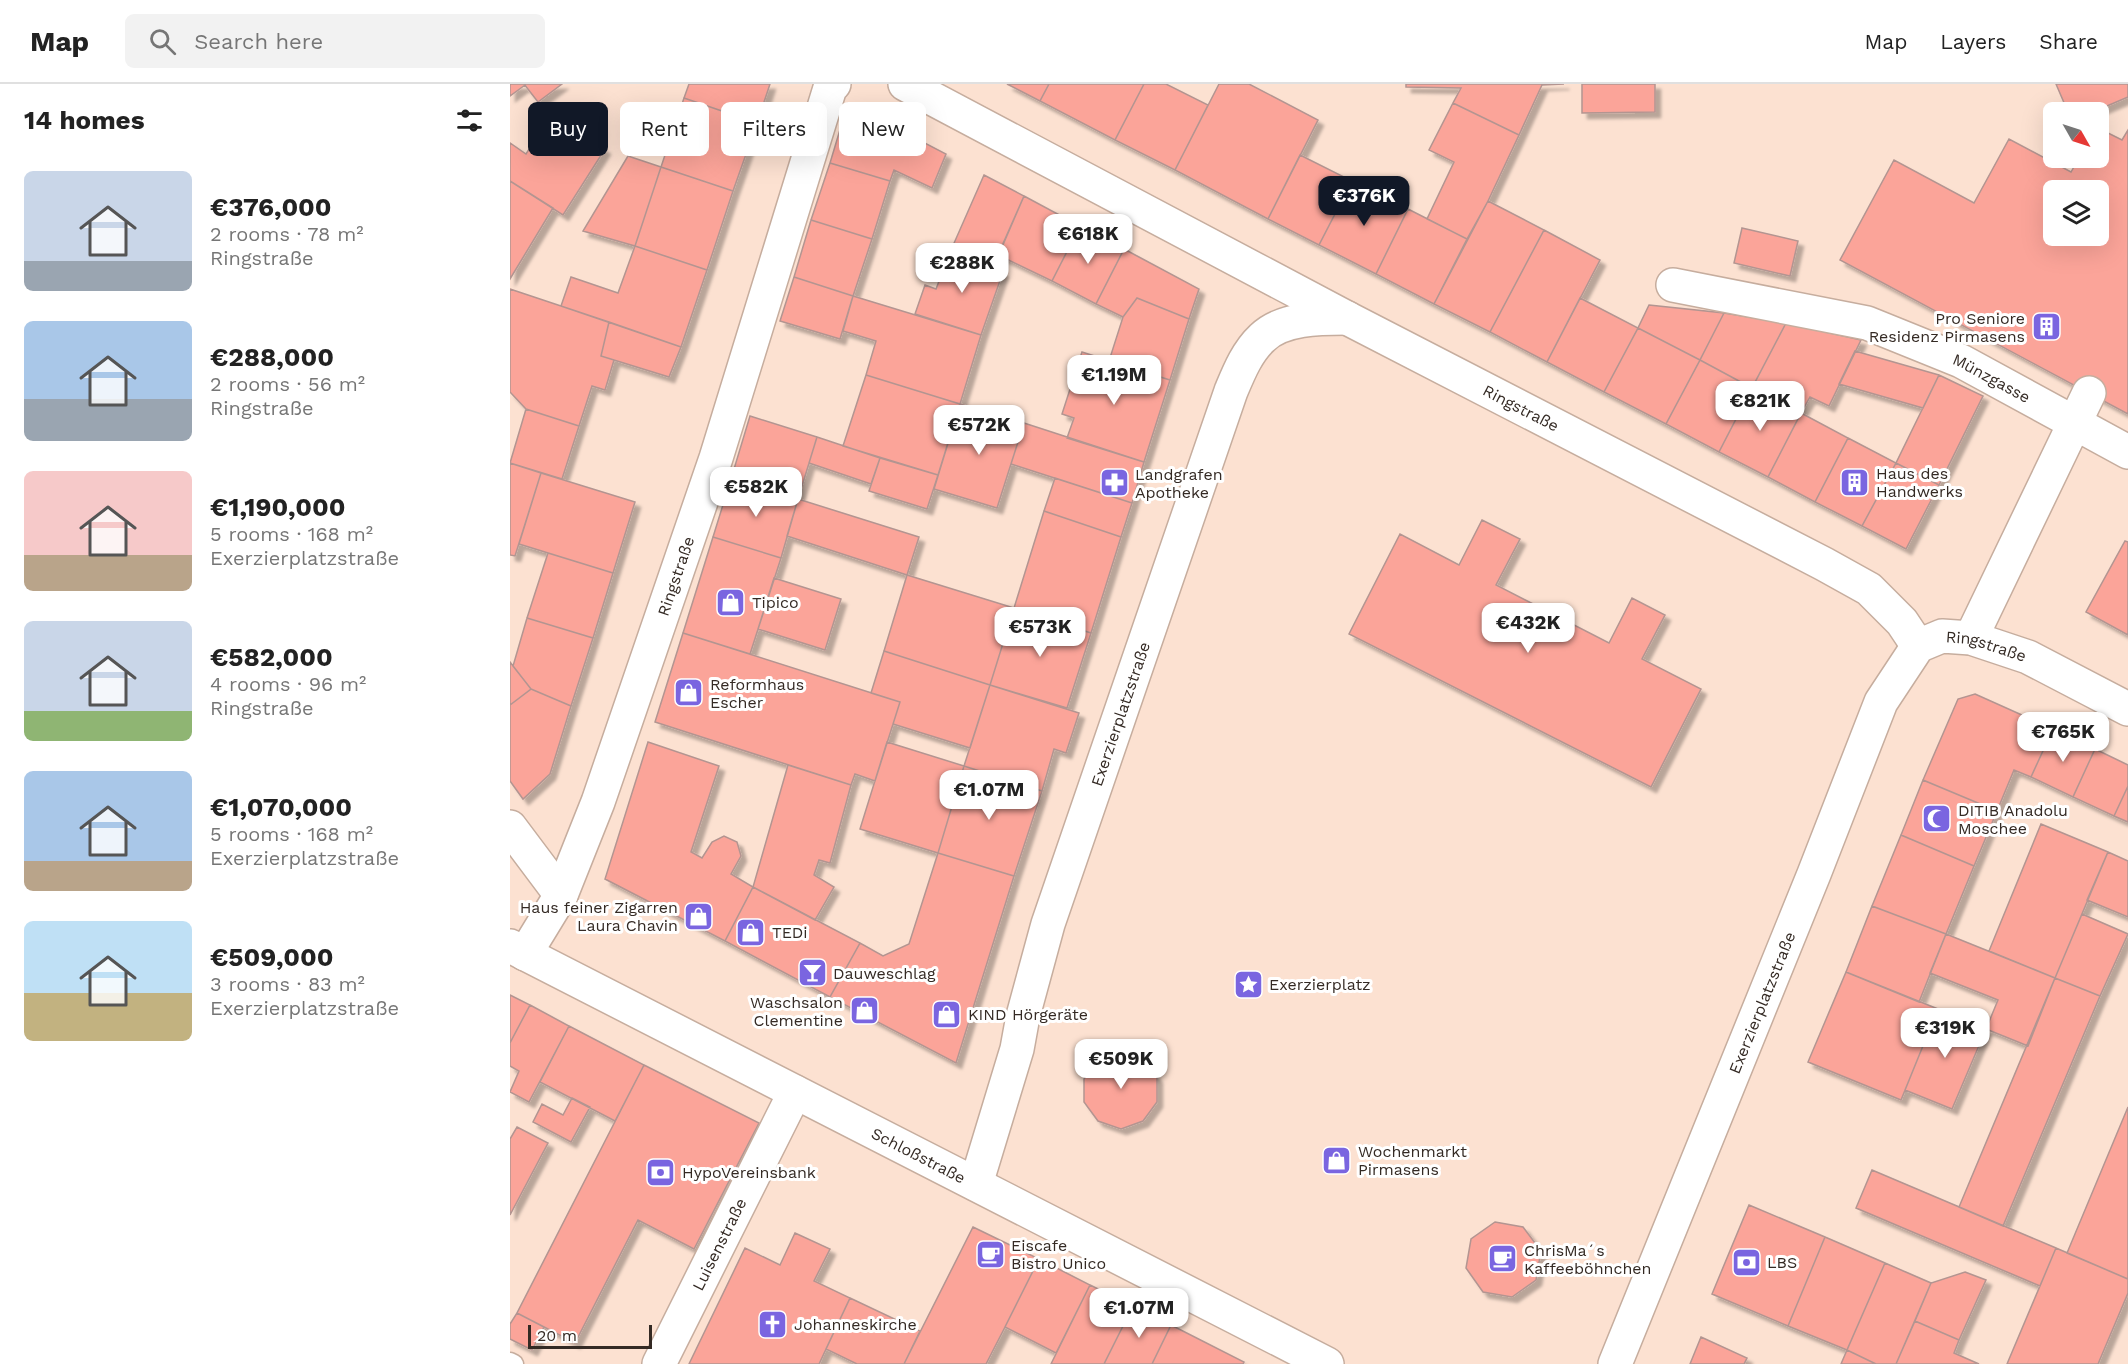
<!DOCTYPE html>
<html lang="en">
<head>
<meta charset="utf-8">
<style>
  :root { --surface:#fff; --page:#f2f2f2; --text:#222; --muted:#767676; --line:#e0e0e0; --accent:#111827 }
  body { margin:0; font-family:"Work Sans",sans-serif; background:var(--page); color:var(--text); height:100vh; display:flex; flex-direction:column; font-size:22px; white-space:nowrap }
  * { box-sizing:border-box; margin:0 }
  p { font-size:20px; color:var(--muted) }
  .icon { flex:none; width:33px; height:33px; fill:none; stroke:currentColor; stroke-width:2; stroke-linecap:round; stroke-linejoin:round }
  .map { position:relative; flex:1; overflow:hidden }
  .sheet { display:flex; flex-direction:column; background:var(--surface); width:510px }
  .sheet>* { flex:none }
  .banner { position:absolute; left:18px; top:18px; width:570px; height:54px; display:flex; gap:12px }
  .needle { width:39px; rotate:129deg }
  .fabs { position:absolute; left:1533px; top:18px; display:grid; gap:12px }
  .fabs a { display:grid; place-items:center; width:66px; height:66px; border-radius:9px; background:var(--surface); box-shadow:0 6px 24px #0002; font-size:30px }
  .scale { position:absolute; left:18px; bottom:15px; width:124px; box-sizing:border-box; padding-left:6px; border:3px solid #342a24; border-top:0; font-size:16px; line-height:21px; white-space:nowrap; color:#342a24; -webkit-text-stroke:4px #fff; paint-order:stroke }
  .price { position:absolute; translate:-50% -51px; padding:0 14px; border-radius:12px; background:#fff; color:#222; font-size:20px; line-height:39px; filter:drop-shadow(0 2px 3px #0008) }
  .price::after { content:''; position:absolute; left:50%; top:36px; width:18px; height:14px; margin-left:-9px; background:inherit; clip-path:polygon(0 0,100% 0,50% 100%) }
  .price.selected { background:var(--accent); color:#fff }
  ul { padding:0; list-style:none }
  li { display:flex; align-items:center; gap:18px; height:150px; padding:0 24px }
  li span { display:grid; place-items:center; flex:none; width:168px; height:120px; border-radius:9px; color:#555 }
  li>.icon { margin-inline-start:auto }
  span .icon { width:72px; height:72px; fill:#fffc; stroke-width:1 }
  li b { font-size:26px }
  h2 { display:flex; justify-content:space-between; align-items:center; height:72px; padding:0 24px; font-size:26px }
  .chip { padding:0 21px; border-radius:9px; background:var(--surface); box-shadow:0 6px 24px #0002; font-size:21px; line-height:54px }
  .chip.selected { background:var(--accent); color:#fff }
  header { display:flex; align-items:center; gap:36px; box-sizing:border-box; height:84px; padding:0 30px; background:var(--surface); border-bottom:2px solid var(--line) }
  header strong { font-size:28px }
  nav { display:flex; gap:33px; margin-inline-start:auto; font-size:21px }
  .search { width:420px; height:54px; background:var(--page); display:flex; align-items:center; gap:15px; box-sizing:border-box; padding:0 21px; border-radius:9px; color:var(--muted); font-size:22px }
  main { display:flex; flex:1; min-height:0 }
  .map>svg:first-child { display:block }
  .building { fill:#fba499; stroke:#b39591; stroke-width:1.5; fill-rule:evenodd; filter:url(#shadow) }
  .lines { fill:none; stroke-linecap:round; stroke-linejoin:round }
  .lane-casing { stroke:#c6ad9e; stroke-width:21 }
  .street-casing { stroke:#c6ad9e; stroke-width:36 }
  .secondary-casing { stroke:#c6ad9e; stroke-width:36 }
  .lane { stroke:#fff; stroke-width:18 }
  .street { stroke:#fff; stroke-width:33 }
  .secondary { stroke:#fff; stroke-width:33 }
  .labels { text-anchor:middle; dominant-baseline:central; stroke-width:6; stroke-linejoin:round; paint-order:stroke }
  .poi-label { font-size:16px; fill:#342a24; stroke:#fff; text-anchor:start }
  .street-label { font-size:16px; fill:#342a24; stroke:#fff }
</style>
</head>
<body>
<header>
<strong>Map</strong>
<div class="search"><svg class="icon" aria-label="search" viewBox="0 0 24 24"><circle cx="10" cy="10" r="6"/><path d="M15 15l6 6"/></svg>Search here</div>
<nav><a>Map</a><a>Layers</a><a>Share</a></nav>
</header>
<main>
<section class="sheet">
<h2>14 homes<svg class="icon" aria-label="filters" viewBox="0 0 24 24"><path d="M4 7h16M4 17h16"/><circle cx="9" cy="7" r="2"/><circle cx="15" cy="17" r="2"/></svg></h2>
<ul>
<li><span style="background:linear-gradient(#c9d6e8 75%,#9aa5b1 0)"><svg class="icon" aria-label="home" viewBox="0 0 24 24"><path d="M3 11l9-7 9 7M6 9v11h12V9"/></svg></span><div><b>€376,000</b><p>2 rooms · 78 m²</p><p>Ringstraße</p></div></li>
<li><span style="background:linear-gradient(#a9c7e8 65%,#9aa5b1 0)"><svg class="icon" aria-label="home" viewBox="0 0 24 24"><path d="M3 11l9-7 9 7M6 9v11h12V9"/></svg></span><div><b>€288,000</b><p>2 rooms · 56 m²</p><p>Ringstraße</p></div></li>
<li><span style="background:linear-gradient(#f6c9c9 70%,#b9a48a 0)"><svg class="icon" aria-label="home" viewBox="0 0 24 24"><path d="M3 11l9-7 9 7M6 9v11h12V9"/></svg></span><div><b>€1,190,000</b><p>5 rooms · 168 m²</p><p>Exerzierplatzstraße</p></div></li>
<li><span style="background:linear-gradient(#c9d6e8 75%,#8fb573 0)"><svg class="icon" aria-label="home" viewBox="0 0 24 24"><path d="M3 11l9-7 9 7M6 9v11h12V9"/></svg></span><div><b>€582,000</b><p>4 rooms · 96 m²</p><p>Ringstraße</p></div></li>
<li><span style="background:linear-gradient(#a9c7e8 75%,#b9a48a 0)"><svg class="icon" aria-label="home" viewBox="0 0 24 24"><path d="M3 11l9-7 9 7M6 9v11h12V9"/></svg></span><div><b>€1,070,000</b><p>5 rooms · 168 m²</p><p>Exerzierplatzstraße</p></div></li>
<li><span style="background:linear-gradient(#bfe0f5 60%,#c2b280 0)"><svg class="icon" aria-label="home" viewBox="0 0 24 24"><path d="M3 11l9-7 9 7M6 9v11h12V9"/></svg></span><div><b>€509,000</b><p>3 rooms · 83 m²</p><p>Exerzierplatzstraße</p></div></li>
</ul>
</section>
<div class="map">
<svg width="1618" height="1280" viewBox="0 0 1618 1280">
  <defs>
    <filter id="shadow"><feDropShadow dx="5.5" dy="5.5" stdDeviation="1.5" flood-color="#0004"/></filter>
  </defs>
  <rect width="100%" height="100%" fill="#fce1d1"/>
  <path class="building" d="M0 0H14L15 1 0 12Z
    M14 0H52L28 18Z
    M179 0H260L247 39 174 14Z
    M497 0H539L530 17Z
    M539 0H634L605 56 530 17Z
    M634 0H656L698 21 665 86 605 56Z
    M709 0H739L808 36 758 135 665 86Z
    M896 0H1054L1032 1 1009 51 943 19 951 4 896 3Z
    M1072 0H1145V28L1072 29Z
    M1546 0H1618V13L1583 28H1558Z
    M174 14 247 39 223 107 151 83Z
    M338 19 436 70 422 104 384 86 380 97 320 79Z
    M943 19 1009 51 978 117 957 155 917 135 944 78 919 66Z
    M41 31 95 65 53 131 0 97V59L16 70Z
    M1588 44 1612 56 1618 46V330L1330 176 1384 76 1464 119 1499 55 1561 88 1569 74H1588ZM1544 106H1588V152H1544Z
    M790 71 842 97 809 161 758 135Z
    M118 72 151 83 125 162 73 147Z
    M320 79 380 97 362 155 301 136Z
    M151 83 223 107 197 186 125 162Z
    M474 91 514 112 483 184 441 166Z
    M0 97 43 124 0 195Z
    M842 97 898 125 866 190 809 161Z
    M514 112 570 142 542 197 488 171Z
    M978 117 1034 146 980 248 924 220Z
    M898 125 957 155 924 220 866 190Z
    M301 136 362 155 343 212 284 193Z
    M570 142 614 165 586 220 542 197Z
    M1232 144 1288 157 1280 192 1224 179Z
    M1034 146 1090 176 1037 278 980 248Z
    M125 162 197 186 171 263 51 222 61 193 108 209Z
    M614 165 689 205 679 235 627 214 613 233 586 220Z
    M441 166 493 188 471 251 405 230 415 201 426 205Z
    M284 193 343 212 330 255 270 237Z
    M0 205 99 238 91 272 104 276 95 306 82 302 69 342 16 325 0 308Z
    M343 212 471 251 450 320 356 291 366 257 333 247Z
    M627 214 679 235 660 296 599 277 613 233Z
    M1070 214 1128 244 1094 308 1037 278Z
    M1139 221 1214 229 1190 276 1128 244Z
    M1214 229 1276 239 1242 304 1190 276Z
    M99 238 171 263 159 293 91 272Z
    M1276 239 1351 256 1319 322 1300 313 1291 329 1242 304Z
    M1128 244 1190 276 1156 340 1094 308Z
    M1345 267 1429 291 1413 324 1329 300Z
    M572 268 660 296 634 378 557 354 564 334 552 330Z
    M1190 276 1242 304 1209 368 1156 340Z
    M356 291 450 320 428 391 333 362Z
    M1429 291 1473 312 1429 401 1386 379Z
    M1242 304 1291 329 1258 393 1209 368Z
    M450 320 514 339 487 424 424 405Z
    M16 325 69 342 52 395 0 379Z
    M1291 329 1338 354 1305 418 1258 393Z
    M240 332 307 353 288 415 221 395Z
    M514 339 634 378 622 419 501 380Z
    M307 353 370 374 361 400 299 379Z
    M1338 354 1386 379 1352 442 1305 418Z
    M370 374 428 391 417 425 359 407Z
    M0 379 31 389 5 472 0 471Z
    M1386 379 1429 401 1396 465 1352 442Z
    M31 389 125 418 103 489 9 460Z
    M545 394 622 419 611 453 534 427Z
    M221 395 288 415 271 474 203 453Z
    M288 415 409 453 397 491 277 452Z
    M534 427 611 453 581 549 504 524Z
    M972 436 1010 455 986 501 1099 559 1122 514 1155 531 1132 575 1191 605 1141 703 839 550 890 450 949 481Z
    M203 453 271 474 240 570 173 549Z
    M1615 457 1618 458V551L1576 528Z
    M38 469 103 489 83 554 17 534Z
    M397 491 504 524 480 601 374 567Z
    M264 494 331 515 315 566 248 545Z
    M504 524 581 549 557 624 480 601Z
    M17 534 83 554 61 622 21 605 3 582Z
    M173 549 390 618 365 697 345 690 341 701 145 638Z
    M374 567 480 601 460 664 383 640 390 618 361 609Z
    M0 578 21 605 0 621Z
    M480 601 569 629 556 669 544 665 532 707 454 682Z
    M21 605 61 622 40 690 13 715 0 697V621Z
    M1465 610 1543 645 1521 693 1504 686 1487 727 1413 696 1448 615Z
    M1543 645 1585 665 1563 713 1521 693Z
    M138 658 209 682 181 768 192 774 202 758 214 752 227 758 231 772 221 790 243 803 215 857 95 795Z
    M377 658 454 682 428 769 350 745Z
    M1585 665 1618 681V702L1604 732 1563 713Z
    M278 681 341 701 320 779 309 776 304 791 324 803 305 836 243 803Z
    M454 682 532 707 504 792 428 769Z
    M1413 696 1487 727 1464 782 1391 751Z
    M1618 702V738L1604 732Z
    M1531 740 1598 768 1545 894 1479 867Z
    M1391 751 1464 782 1436 850 1362 822Z
    M1598 768 1618 777V833L1577 816Z
    M428 769 504 792 446 979 320 913 350 859 373 872 399 860Z
    M243 803 350 859 320 913 215 857Z
    M1362 822 1436 850 1409 918 1336 888Z
    M1572 830 1618 850 1590 912 1545 894Z
    M1436 850 1545 894 1518 962 1476 945 1488 916 1420 889Z
    M1336 888 1428 925 1391 1016 1298 978Z
    M1545 894 1590 912 1493 1142 1449 1123Z
    M0 911 20 921 0 959Z
    M20 921 59 942 19 1018 0 1008 9 987 0 982V959Z
    M1428 925 1476 945 1442 1025 1395 1006Z
    M59 942 134 981 105 1037 30 998Z
    M610 968 633 975 647 994V1018L633 1037 611 1045 588 1037 574 1018V995L588 975Z
    M134 981 249 1039 184 1165 128 1136 65 1259 7 1229Z
    M62 1014 80 1023 61 1058 23 1038 32 1020 53 1031Z
    M1618 1023V1195L1557 1169Z
    M7 1043 38 1059 0 1131V1055Z
    M1362 1086 1546 1164 1530 1202 1346 1124Z
    M1239 1121 1315 1153 1278 1242 1202 1210Z
    M985 1138 1013 1143 1031 1167 1026 1196 1002 1213 973 1208 956 1184 961 1155Z
    M463 1143 529 1175 495 1243 476 1280H394Z
    M285 1149 320 1165 304 1197 340 1214 309 1280H179L235 1164 270 1181Z
    M1315 1153 1375 1179 1337 1266 1278 1242Z
    M1546 1164 1618 1195V1209L1588 1280H1497Z
    M529 1175 580 1201 546 1269 495 1243Z
    M1375 1179 1421 1199 1386 1280H1366L1337 1266Z
    M1455 1188 1476 1196 1449 1256 1405 1237 1421 1199Z
    M580 1201 623 1222 594 1280H541Z
    M340 1214 410 1247 394 1280H347L316 1265Z
    M623 1222 661 1241 642 1280H594Z
    M7 1229 34 1243 22 1266 0 1255V1240Z
    M1405 1237 1449 1256 1444 1269 1469 1280H1386Z
    M661 1241 734 1278 733 1280H642Z
    M1191 1253 1237 1274 1234 1280H1180Z
    M1337 1266 1366 1280H1331Z"/>
  <g class="lines">
    <defs>
      <path id="lane" d="M0 1278 4 1280"/>
      <g id="street">
        <path id="s1" d="M395 0 837 234 1314 480 1359 505 1392 538 1408 562"/>
        <path id="s2" d="M1163 201 1357 239 1451 277 1618 368"/>
        <path d="M1461 554 1579 309"/>
        <path d="M0 743 51 811"/>
        <path id="s3" d="M15 870 51 811 88 718 206 374 320 4 324 0"/>
        <path id="s4" d="M466 1100 507 965 513 932 538 840 721 307C729 288 737 268 752 254 772 234 810 234 837 234"/>
        <path id="s5" d="M149 1280 285 1008"/>
      </g>
      <g id="secondary">
        <path id="s6" d="M0 862 817 1280"/>
        <path id="s7" d="M1105 1280 1304 790 1371 618 1408 562 1432 552 1461 554 1518 573 1618 625"/>
      </g>
    </defs>
    <use href="#lane" class="lane-casing"/>
    <use href="#street" class="street-casing"/>
    <use href="#secondary" class="secondary-casing"/>
    <use href="#lane" class="lane"/>
    <use href="#street" class="street"/>
    <use href="#secondary" class="secondary"/>
  </g>
  <defs>
    <symbol id="building-square" viewBox="-11 -11 22 22"><rect x="-9" y="-9" width="18" height="18" rx="4" fill="#7a65e0" stroke="#fff"/><path d="M-4-6H4V6H1V3H-1V6H-4ZM-2.5-4.3h1.7v1.8h-1.7ZM.8-4.3h1.7v1.8H.8ZM-2.5-1h1.7V.8h-1.7ZM.8-1h1.7V.8H.8Z" fill="#fff"/></symbol>
    <symbol id="pharmacy-square" viewBox="-11 -11 22 22"><rect x="-9" y="-9" width="18" height="18" rx="4" fill="#7a65e0" stroke="#fff"/><path d="M-2-6h4v4h4v4h-4v4h-4v-4h-4v-4h4Z" fill="#fff"/></symbol>
    <symbol id="shop-square" viewBox="-11 -11 22 22"><rect x="-9" y="-9" width="18" height="18" rx="4" fill="#7a65e0" stroke="#fff"/><path d="M-5-2.5h2.3a2.7 3.5 0 0 1 5.4 0H5L5.5 6h-11ZM-1.5-2.5h3a1.5 2.3 0 0 0-3 0Z" fill="#fff"/></symbol>
    <symbol id="mosque-square" viewBox="-11 -11 22 22"><rect x="-9" y="-9" width="18" height="18" rx="4" fill="#7a65e0" stroke="#fff"/><path d="M3.5-4.9A6 6 0 1 0 3.5 4.9A5 5 0 1 1 3.5-4.9Z" fill="#fff"/></symbol>
    <symbol id="bar-square" viewBox="-11 -11 22 22"><rect x="-9" y="-9" width="18" height="18" rx="4" fill="#7a65e0" stroke="#fff"/><path d="M-6-5H6L.8 .8V4.5H3.5V6h-7V4.5H-.8V.8Z" fill="#fff"/></symbol>
    <symbol id="sight-square" viewBox="-11 -11 22 22"><rect x="-9" y="-9" width="18" height="18" rx="4" fill="#7a65e0" stroke="#fff"/><path d="M0-6L1.8-2.2L6-1.7L2.9 1.2L3.7 5.4L0 3.3L-3.7 5.4L-2.9 1.2L-6-1.7L-1.8-2.2Z" fill="#fff"/></symbol>
    <symbol id="bank-square" viewBox="-11 -11 22 22"><rect x="-9" y="-9" width="18" height="18" rx="4" fill="#7a65e0" stroke="#fff"/><path d="M-6-4H6V4H-6ZM0-2.3a2.3 2.3 0 1 0 0 4.6a2.3 2.3 0 1 0 0-4.6Z" fill="#fff"/></symbol>
    <symbol id="cafe-square" viewBox="-11 -11 22 22"><rect x="-9" y="-9" width="18" height="18" rx="4" fill="#7a65e0" stroke="#fff"/><path d="M-5.5-4.5H6V0H3Q3 3.5 0 3.5H-2.5Q-5.5 3.5-5.5 0ZM3-3.2v2h1.7v-2ZM-6 4.5H4V6H-6Z" fill="#fff"/></symbol>
    <symbol id="church-square" viewBox="-11 -11 22 22"><rect x="-9" y="-9" width="18" height="18" rx="4" fill="#7a65e0" stroke="#fff"/><path d="M-1.2-6h2.4v3.5h3.3v2.4h-3.3V6h-2.4V-.1h-3.3v-2.4h3.3Z" fill="#fff"/></symbol>
  </defs>
  <g fill-rule="evenodd">
    <use href="#building-square" x="1520" y="226" width="33" height="33"/>
    <use href="#building-square" x="1328" y="382" width="33" height="33"/>
    <use href="#pharmacy-square" x="588" y="382" width="33" height="33"/>
    <use href="#shop-square" x="204" y="502" width="33" height="33"/>
    <use href="#shop-square" x="162" y="592" width="33" height="33"/>
    <use href="#mosque-square" x="1410" y="718" width="33" height="33"/>
    <use href="#shop-square" x="172" y="816" width="33" height="33"/>
    <use href="#shop-square" x="224" y="832" width="33" height="33"/>
    <use href="#bar-square" x="286" y="872" width="33" height="33"/>
    <use href="#sight-square" x="722" y="884" width="33" height="33"/>
    <use href="#shop-square" x="338" y="910" width="33" height="33"/>
    <use href="#shop-square" x="420" y="914" width="33" height="33"/>
    <use href="#shop-square" x="810" y="1060" width="33" height="33"/>
    <use href="#bank-square" x="134" y="1072" width="33" height="33"/>
    <use href="#cafe-square" x="464" y="1154" width="33" height="33"/>
    <use href="#cafe-square" x="976" y="1158" width="33" height="33"/>
    <use href="#bank-square" x="1220" y="1162" width="33" height="33"/>
    <use href="#church-square" x="246" y="1224" width="33" height="33"/>
  </g>
  <g class="labels">
    <g class="poi-label">
      <text x="1515" y="234" text-anchor="end">Pro Seniore<tspan x="1515" dy="18">Residenz Pirmasens</tspan></text>
      <text x="1366" y="389">Haus des<tspan x="1366" dy="18">Handwerks</tspan></text>
      <text x="625" y="390">Landgrafen<tspan x="625" dy="18">Apotheke</tspan></text>
      <text x="242" y="518">Tipico</text>
      <text x="200" y="600">Reformhaus<tspan x="200" dy="18">Escher</tspan></text>
      <text x="1448" y="726">DITIB Anadolu<tspan x="1448" dy="18">Moschee</tspan></text>
      <text x="168" y="823" text-anchor="end">Haus feiner Zigarren<tspan x="168" dy="18">Laura Chavin</tspan></text>
      <text x="262" y="848">TEDi</text>
      <text x="323" y="889">Dauweschlag</text>
      <text x="759" y="900">Exerzierplatz</text>
      <text x="333" y="918" text-anchor="end">Waschsalon<tspan x="333" dy="18">Clementine</tspan></text>
      <text x="458" y="930">KIND Hörgeräte</text>
      <text x="848" y="1067">Wochenmarkt<tspan x="848" dy="18">Pirmasens</tspan></text>
      <text x="172" y="1088">HypoVereinsbank</text>
      <text x="501" y="1161">Eiscafe<tspan x="501" dy="18">Bistro Unico</tspan></text>
      <text x="1014" y="1166">ChrisMa´s<tspan x="1014" dy="18">Kaffeeböhnchen</tspan></text>
      <text x="1257" y="1178">LBS</text>
      <text x="284" y="1240">Johanneskirche</text>
    </g>
    <g class="street-label">
      <text stroke="none"><textPath href="#s2" startOffset="334">Münzgasse</textPath></text>
      <text stroke="none"><textPath href="#s1" startOffset="696">Ringstraße</textPath></text>
      <text stroke="none"><textPath href="#s3" startOffset="408">Ringstraße</textPath></text>
      <text stroke="none"><textPath href="#s7" startOffset="852">Ringstraße</textPath></text>
      <text stroke="none"><textPath href="#s4" startOffset="492">Exerzierplatzstraße</textPath></text>
      <text stroke="none"><textPath href="#s7" startOffset="390">Exerzierplatzstraße</textPath></text>
      <text stroke="none"><textPath href="#s6" startOffset="459">Schloßstraße</textPath></text>
      <text stroke="none"><textPath href="#s5" startOffset="134">Luisenstraße</textPath></text>
    </g>
  </g>
</svg>
<div class="fabs">
<a><svg class="needle" viewBox="-14 -14 28 28"><path d="M0-13l5 13h-10z" fill="#e53935"/><path d="M0 13l5-13h-10z" fill="#767676"/></svg></a>
<a><svg class="icon" aria-label="layers" viewBox="0 0 24 24"><path d="M12 4l9 5-9 5-9-5zM3 14l9 5 9-5"/></svg></a>
</div>
<div class="scale">20 m</div>
<b class="price selected" style="left:854px;top:143px">€376K</b>
<b class="price" style="left:578px;top:181px">€618K</b>
<b class="price" style="left:452px;top:210px">€288K</b>
<b class="price" style="left:604px;top:322px">€1.19M</b>
<b class="price" style="left:1250px;top:348px">€821K</b>
<b class="price" style="left:469px;top:372px">€572K</b>
<b class="price" style="left:246px;top:434px">€582K</b>
<b class="price" style="left:1018px;top:570px">€432K</b>
<b class="price" style="left:530px;top:574px">€573K</b>
<b class="price" style="left:1553px;top:679px">€765K</b>
<b class="price" style="left:479px;top:737px">€1.07M</b>
<b class="price" style="left:1435px;top:975px">€319K</b>
<b class="price" style="left:611px;top:1006px">€509K</b>
<b class="price" style="left:629px;top:1255px">€1.07M</b>
<div class="banner">
<a class="chip selected">Buy</a>
<a class="chip">Rent</a>
<a class="chip">Filters</a>
<a class="chip">New</a>
</div>
</div>
</main>
</body>
</html>
